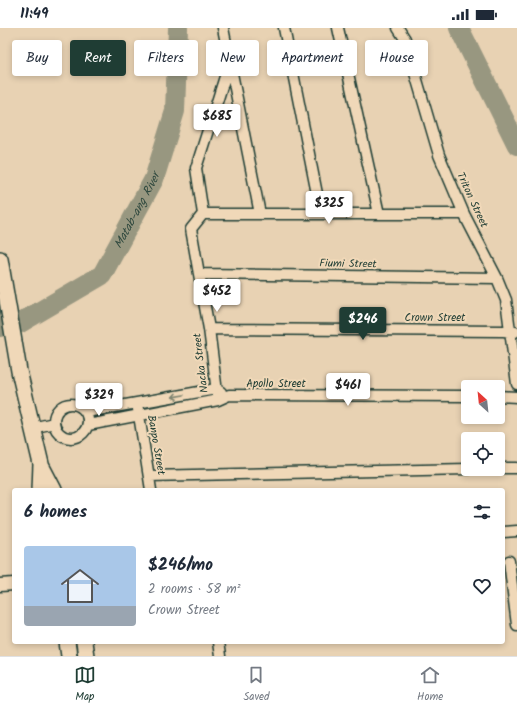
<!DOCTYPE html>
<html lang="en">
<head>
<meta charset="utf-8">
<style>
  :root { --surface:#fff; --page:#f6f6f7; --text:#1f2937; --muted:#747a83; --line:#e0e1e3; --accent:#1f3d34 }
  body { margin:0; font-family:Kalam,sans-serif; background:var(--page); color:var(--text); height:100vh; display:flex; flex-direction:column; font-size:15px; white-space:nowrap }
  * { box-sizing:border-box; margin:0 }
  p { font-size:13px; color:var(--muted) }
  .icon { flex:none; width:22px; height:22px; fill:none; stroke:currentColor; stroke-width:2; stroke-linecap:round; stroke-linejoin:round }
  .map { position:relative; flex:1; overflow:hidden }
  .panel { position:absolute; left:12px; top:460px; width:493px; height:156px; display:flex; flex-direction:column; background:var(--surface); border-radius:4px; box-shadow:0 2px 6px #0003 }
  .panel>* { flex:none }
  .guide { position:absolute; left:12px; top:12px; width:493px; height:36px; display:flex; gap:8px }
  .needle { width:26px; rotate:333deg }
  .tools { position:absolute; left:461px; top:352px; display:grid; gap:8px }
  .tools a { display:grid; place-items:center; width:44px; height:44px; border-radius:4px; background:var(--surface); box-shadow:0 2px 6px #0003; font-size:20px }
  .price { position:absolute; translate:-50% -34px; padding:0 9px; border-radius:4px; background:#fff; color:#222; font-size:13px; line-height:26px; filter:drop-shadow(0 1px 2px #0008) }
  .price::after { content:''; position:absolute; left:50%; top:24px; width:12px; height:9px; margin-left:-6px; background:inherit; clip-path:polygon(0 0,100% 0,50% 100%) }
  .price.active { background:var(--accent); color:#fff }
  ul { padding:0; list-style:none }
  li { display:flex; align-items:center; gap:12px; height:100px; padding:0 12px }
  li+li { border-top:1px solid var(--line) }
  li span { display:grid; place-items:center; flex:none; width:112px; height:80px; border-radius:4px; color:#555 }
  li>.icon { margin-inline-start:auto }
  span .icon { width:48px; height:48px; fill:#fffc; stroke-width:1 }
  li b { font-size:17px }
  h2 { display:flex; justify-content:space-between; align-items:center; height:48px; padding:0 12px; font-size:17px }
  .tag { padding:0 14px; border-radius:4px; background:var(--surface); box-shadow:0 2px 6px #0003; font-size:14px; line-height:36px }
  .tag.active { background:var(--accent); color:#fff }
  .status { display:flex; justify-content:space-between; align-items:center; height:28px; padding:0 20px; background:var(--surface); direction:ltr }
  .status svg { height:11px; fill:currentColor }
  .menu { display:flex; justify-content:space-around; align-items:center; height:56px; border-top:1px solid var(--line); background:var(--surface); font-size:11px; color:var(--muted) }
  .menu a { display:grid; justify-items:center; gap:2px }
  .menu .active { color:var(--accent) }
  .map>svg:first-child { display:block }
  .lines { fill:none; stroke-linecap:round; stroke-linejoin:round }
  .river { stroke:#989780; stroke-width:20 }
  .minor-casing { stroke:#1f3d34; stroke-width:13 }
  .tertiary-casing { stroke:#1f3d34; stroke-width:15 }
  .primary-casing { stroke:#1f3d34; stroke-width:18 }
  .minor { stroke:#f0d8b8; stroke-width:10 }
  .tertiary { stroke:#f0d8b8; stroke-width:12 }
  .primary { stroke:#f0d8b8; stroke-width:15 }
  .oneway { stroke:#7d836f }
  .labels { text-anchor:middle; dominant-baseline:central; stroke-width:4; stroke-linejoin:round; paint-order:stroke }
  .street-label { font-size:11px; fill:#1f3d34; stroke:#f0d8b8 }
  .water-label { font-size:12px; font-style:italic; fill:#314a3f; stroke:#f0d8b8 }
</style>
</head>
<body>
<div class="status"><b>11:49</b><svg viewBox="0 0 49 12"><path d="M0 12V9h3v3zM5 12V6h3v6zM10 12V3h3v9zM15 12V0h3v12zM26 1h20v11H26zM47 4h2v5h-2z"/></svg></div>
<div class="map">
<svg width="517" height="628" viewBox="0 0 517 628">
  <rect width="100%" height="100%" fill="#e8d2b3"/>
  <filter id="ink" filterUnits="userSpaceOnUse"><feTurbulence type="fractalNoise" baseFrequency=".025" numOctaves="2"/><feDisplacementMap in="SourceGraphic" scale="8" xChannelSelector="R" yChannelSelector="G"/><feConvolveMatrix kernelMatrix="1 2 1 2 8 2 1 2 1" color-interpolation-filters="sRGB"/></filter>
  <g filter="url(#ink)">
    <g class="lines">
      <g class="river">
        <path d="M459 0 517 117"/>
        <path id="s1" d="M0 299 20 295 102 247 154 151 175 83 178 0"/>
      </g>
      <defs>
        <path id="minor" d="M223 0 260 186
          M284 0 321 186
          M338 0 379 186
          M398 0 405 11 439 127 464 186 497 250 506 272 517 356
          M203 186 196 140 229 36
          M199 246 497 250
          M209 301 503 303 515 304
          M498 368 517 369
          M218 372 209 301 199 246 191 201 203 186H464
          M54 393a17 17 0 1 1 34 0a17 17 0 1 1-34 0Z
          M138 381 151 462
          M86 384 216 361 221 364
          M88 397 218 372 229 367 468 368
          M32 400 54 395
          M498 440H517
          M149 448 468 441
          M503 504 517 503
          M509 533 517 597
          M218 614 220 628"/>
        <path id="tertiary" d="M0 557 14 556"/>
        <path id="primary" d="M0 231 19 343 41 436 40 462
          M42 439 54 462
          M67 614 69 628
          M84 614 86 628"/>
      </defs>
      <use href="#minor" class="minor-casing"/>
      <use href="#tertiary" class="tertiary-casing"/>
      <use href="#primary" class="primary-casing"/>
      <use href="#minor" class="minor"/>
      <use href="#tertiary" class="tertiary"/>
      <use href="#primary" class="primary"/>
    </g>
    <defs><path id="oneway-shaft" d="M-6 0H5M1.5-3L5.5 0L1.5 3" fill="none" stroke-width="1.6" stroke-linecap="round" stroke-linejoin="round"/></defs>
    <use class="oneway" href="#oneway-shaft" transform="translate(178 368) rotate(170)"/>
  </g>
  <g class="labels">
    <g class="street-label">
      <text transform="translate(472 172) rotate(65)">Triton Street</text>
      <text transform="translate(348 236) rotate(1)">Fiumi Street</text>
      <text x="435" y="290">Crown Street</text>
      <text transform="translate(201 335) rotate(-97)">Nacka Street</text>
      <text x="276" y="356">Apollo Street</text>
      <text transform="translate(156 417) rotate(80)">Banpo Street</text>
    </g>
    <g class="water-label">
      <text stroke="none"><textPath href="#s1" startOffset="189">Matab-ang River</textPath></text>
    </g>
  </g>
</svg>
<div class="tools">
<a><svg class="needle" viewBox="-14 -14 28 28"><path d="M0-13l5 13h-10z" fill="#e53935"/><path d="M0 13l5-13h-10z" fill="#747a83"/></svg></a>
<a><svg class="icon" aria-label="locate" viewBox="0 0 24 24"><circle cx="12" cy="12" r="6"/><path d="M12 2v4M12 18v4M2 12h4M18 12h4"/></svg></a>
</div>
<b class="price" style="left:217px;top:110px">$685</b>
<b class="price" style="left:329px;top:197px">$325</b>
<b class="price" style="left:217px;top:285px">$452</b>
<b class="price active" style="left:363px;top:313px">$246</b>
<b class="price" style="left:348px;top:379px">$461</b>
<b class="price" style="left:99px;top:389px">$329</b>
<div class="guide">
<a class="tag">Buy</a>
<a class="tag active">Rent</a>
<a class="tag">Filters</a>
<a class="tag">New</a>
<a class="tag">Apartment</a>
<a class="tag">House</a>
</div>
<section class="panel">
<h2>6 homes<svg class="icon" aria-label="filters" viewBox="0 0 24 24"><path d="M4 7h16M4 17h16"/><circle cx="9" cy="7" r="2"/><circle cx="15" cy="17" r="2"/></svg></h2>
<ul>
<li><span style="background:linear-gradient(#a9c7e8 75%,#9aa5b1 0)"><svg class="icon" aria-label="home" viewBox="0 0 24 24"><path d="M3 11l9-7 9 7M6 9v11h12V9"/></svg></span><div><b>$246/mo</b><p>2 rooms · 58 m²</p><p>Crown Street</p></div><svg class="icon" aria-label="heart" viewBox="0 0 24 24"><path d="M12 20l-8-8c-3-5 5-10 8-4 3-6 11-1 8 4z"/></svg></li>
</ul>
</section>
</div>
<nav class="menu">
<a class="active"><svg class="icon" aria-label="map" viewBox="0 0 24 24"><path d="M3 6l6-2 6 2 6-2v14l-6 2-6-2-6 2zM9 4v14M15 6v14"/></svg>Map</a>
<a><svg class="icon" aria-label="saved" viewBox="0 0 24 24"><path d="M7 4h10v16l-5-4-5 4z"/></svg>Saved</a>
<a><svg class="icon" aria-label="home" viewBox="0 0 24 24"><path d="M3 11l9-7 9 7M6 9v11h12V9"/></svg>Home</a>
</nav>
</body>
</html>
